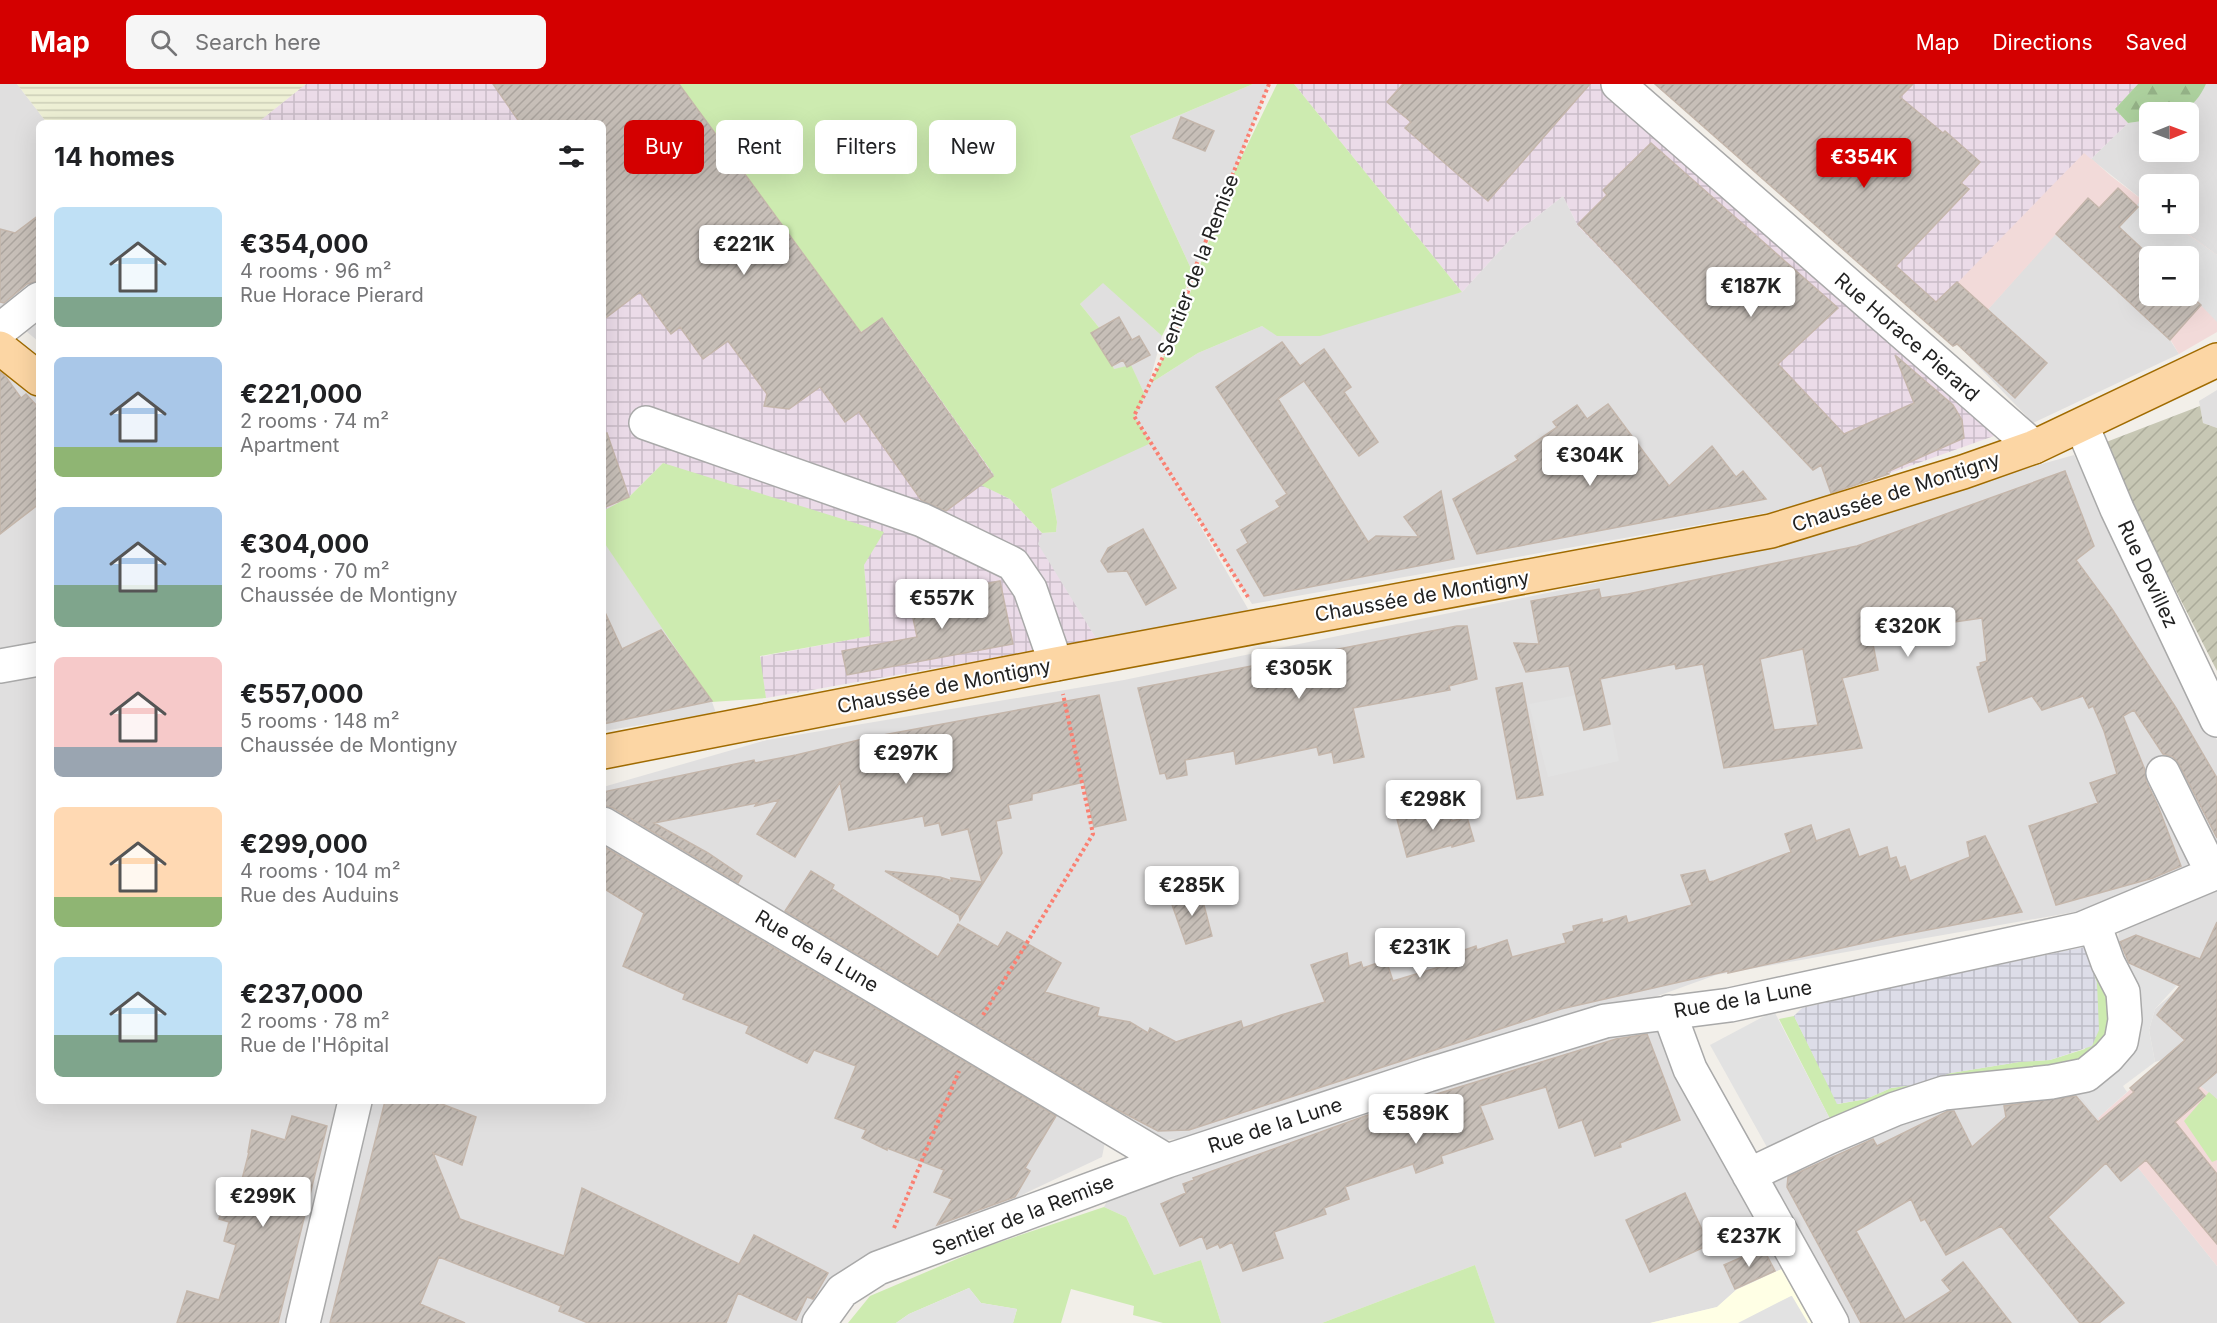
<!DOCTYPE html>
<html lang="en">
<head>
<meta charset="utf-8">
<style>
  :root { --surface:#fff; --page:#f6f6f6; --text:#202124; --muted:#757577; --accent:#d40000 }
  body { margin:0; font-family:Inter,sans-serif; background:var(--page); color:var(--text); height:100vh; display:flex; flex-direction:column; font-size:22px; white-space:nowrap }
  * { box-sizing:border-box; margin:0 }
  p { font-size:20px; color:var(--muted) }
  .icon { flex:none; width:33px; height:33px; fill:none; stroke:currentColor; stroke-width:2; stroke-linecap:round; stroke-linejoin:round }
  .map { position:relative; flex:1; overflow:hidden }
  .drawer { position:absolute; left:36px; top:36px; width:570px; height:984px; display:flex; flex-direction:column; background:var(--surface); border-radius:9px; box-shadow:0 6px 24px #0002 }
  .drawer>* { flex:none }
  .top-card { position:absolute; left:624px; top:36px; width:570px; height:54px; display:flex; gap:12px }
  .needle { width:39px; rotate:89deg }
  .fabs { position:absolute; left:2139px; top:18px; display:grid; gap:12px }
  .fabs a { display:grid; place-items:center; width:60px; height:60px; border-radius:9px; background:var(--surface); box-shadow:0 6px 24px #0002; font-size:30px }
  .price { position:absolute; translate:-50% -51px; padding:0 14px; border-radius:6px; background:#fff; color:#222; font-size:20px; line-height:39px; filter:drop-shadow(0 2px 3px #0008) }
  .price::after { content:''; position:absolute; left:50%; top:36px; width:18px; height:14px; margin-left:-9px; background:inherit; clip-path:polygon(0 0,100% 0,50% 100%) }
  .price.on { background:var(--accent); color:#fff }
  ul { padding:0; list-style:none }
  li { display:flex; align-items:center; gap:18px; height:150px; padding:0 18px }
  li span { display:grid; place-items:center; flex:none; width:168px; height:120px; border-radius:9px; color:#555 }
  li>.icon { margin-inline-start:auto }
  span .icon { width:72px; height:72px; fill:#fffc; stroke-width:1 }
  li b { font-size:26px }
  h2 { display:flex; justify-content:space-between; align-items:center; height:72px; padding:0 18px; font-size:26px }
  .pill { padding:0 21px; border-radius:9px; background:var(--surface); box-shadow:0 6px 24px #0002; font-size:21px; line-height:54px }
  .pill.on { background:var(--accent); color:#fff }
  header { display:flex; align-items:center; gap:36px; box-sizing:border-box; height:84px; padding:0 30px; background:var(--accent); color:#fff }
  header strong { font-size:28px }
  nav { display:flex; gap:33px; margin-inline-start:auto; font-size:21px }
  .search { width:420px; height:54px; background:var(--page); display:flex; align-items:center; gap:15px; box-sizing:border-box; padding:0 21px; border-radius:9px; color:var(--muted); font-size:22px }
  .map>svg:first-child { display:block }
  .residential { fill:#e0dfdf }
  .commercial { fill:#f2dad9; fill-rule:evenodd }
  .industrial { fill:url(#industrial-grid) }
  .education { fill:#ffffe5 }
  .construction { fill:url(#construction-furrows) }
  .farmland { fill:url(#farmland-rules) }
  .grass { fill:#cdebb0 }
  .forest { fill:url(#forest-firs) }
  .parking { fill:#e2e2e2 }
  .plaza { fill:url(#plaza-grid) }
  .building { fill:url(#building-hatch); stroke:#c4b6ab; stroke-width:1.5; fill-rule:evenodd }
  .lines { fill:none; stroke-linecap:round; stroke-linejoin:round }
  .minor-casing { stroke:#a9a9a9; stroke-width:36 }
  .major-casing { stroke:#a06b00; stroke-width:36 }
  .path { stroke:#fa8072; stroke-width:4; stroke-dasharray:3 3; stroke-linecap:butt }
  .minor { stroke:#fff; stroke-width:33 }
  .major { stroke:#fcd6a4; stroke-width:33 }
  .labels { text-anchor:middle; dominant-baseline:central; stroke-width:4.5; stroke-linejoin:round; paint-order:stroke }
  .street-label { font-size:20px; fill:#222; stroke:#fff }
</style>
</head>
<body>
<header>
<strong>Map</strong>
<div class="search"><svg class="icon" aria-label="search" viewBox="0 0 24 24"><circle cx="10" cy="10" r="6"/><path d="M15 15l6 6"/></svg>Search here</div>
<nav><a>Map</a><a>Directions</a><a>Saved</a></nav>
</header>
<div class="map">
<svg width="2217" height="1239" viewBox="0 0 2217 1239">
  <defs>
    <pattern id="industrial-grid" width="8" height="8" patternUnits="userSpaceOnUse" patternTransform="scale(1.5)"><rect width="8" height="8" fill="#ebdbe8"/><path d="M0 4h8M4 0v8" fill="none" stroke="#c9bcc7"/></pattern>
    <pattern id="construction-furrows" width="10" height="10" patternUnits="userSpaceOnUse" patternTransform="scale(1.5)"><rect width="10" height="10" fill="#c7c7b4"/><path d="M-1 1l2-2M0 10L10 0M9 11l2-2" fill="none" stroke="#abab9a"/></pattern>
    <pattern id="farmland-rules" width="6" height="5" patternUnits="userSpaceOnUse" patternTransform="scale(1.5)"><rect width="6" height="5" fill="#eef0d5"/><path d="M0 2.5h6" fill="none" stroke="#ccceb7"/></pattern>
    <pattern id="forest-firs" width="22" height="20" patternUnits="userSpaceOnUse" patternTransform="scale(1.5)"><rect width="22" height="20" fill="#add19e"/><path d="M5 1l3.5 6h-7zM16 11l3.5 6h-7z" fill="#95b388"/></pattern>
    <pattern id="plaza-grid" width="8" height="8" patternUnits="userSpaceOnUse" patternTransform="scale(1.5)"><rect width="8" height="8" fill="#dddde8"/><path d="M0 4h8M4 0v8" fill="none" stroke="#bdbdc7"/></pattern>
    <pattern id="building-hatch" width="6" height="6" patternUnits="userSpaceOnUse" patternTransform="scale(1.5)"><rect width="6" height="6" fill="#c7bfb8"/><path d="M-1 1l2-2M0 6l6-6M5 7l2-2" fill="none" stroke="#aba49e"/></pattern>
  </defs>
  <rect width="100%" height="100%" fill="#f2efe9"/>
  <path class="residential" d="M0 0H17L47 39H39V258L14 237 0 233Z
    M1253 0H1269L1193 189 1130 52Z
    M2206 0H2217V171L2174 140H2188V100H2150L2149 121 2091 75 2128 39 2149 36 2150 68H2188V28H2178L2190 23Z
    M1563 112 1578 142 1813 385 1821 380 1831 410 1827 420 1766 429 1252 520 1165 381 1251 530 1097 556 1037 460 1042 449 1056 448 1057 438 1051 405 1134 332 1145 311 1131 282 1114 285 1101 246 1080 220 1103 198 1162 252 1147 307 1151 299 1198 269 1262 242 1278 252 1462 208 1516 149Z
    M2056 149 2170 256 2179 270 2033 339 1957 260Z
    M0 278 39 306V567L0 574Z
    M2217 306V344L2203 339 2199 317Z
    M2074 371 2217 656V780L2196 790 2080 827 1716 891 1613 928 1207 1052 1156 1057 603 729V703L767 656 1124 596 1683 481Z
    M603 456 712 618 716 629 603 647Z
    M39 582V1017H345L292 1239H0V591Z
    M603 760 709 820 1105 1058 1102 1073 1030 1107 863 1193 820 1239H316L368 1017H603Z
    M2217 798V1015L2165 975 2155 978 2149 946 2155 925 2181 902 2127 878 2118 860 2119 842Z
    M1652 935 1671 958 1786 1183 1736 1206 1717 1223 1650 1239H1495L1475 1181 1322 1239H1221L1201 1176 1154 1191 1126 1133 1104 1123 1109 1113Z
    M2075 1005 2217 1182V1239H1840L1770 1093 1925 1023Z"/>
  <path class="commercial" d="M2084 68 2111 92 2149 121 2150 140H2174L2217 171V248L2179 270 2170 255 2056 150 1957 260V197ZM2150 172H2188V212H2150Z
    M2165 975 2217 1015V1182L2098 1034Z"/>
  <path class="industrial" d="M306 0H679L861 247 883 234 995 391 982 401 1010 415 1042 449 1038 460 1097 556 766 614 759 573 869 552 864 481 663 379 629 413 603 427V39H257Z
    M1294 0H1626L1994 352 1831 410 1821 381 1813 385 1578 142 1563 112 1516 149 1462 208Z
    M1654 0H2138L2115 25 2128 39 2091 75 2084 69 1927 230Z"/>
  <path class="education" d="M1786 1183 1817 1239H1650L1717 1223 1736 1206Z"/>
  <path class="construction" d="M2200 322 2203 339 2217 344V587L2101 360Z"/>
  <path class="farmland" d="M17 0H306L257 39H47Z"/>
  <path class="grass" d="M679 0H1253L1130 52 1193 189 1162 252 1103 199 1080 220 1101 246 1114 285 1131 281 1145 311 1134 333 1151 359 1051 405 1057 438 1056 448 1042 449 1010 415 981 401 994 391 883 234 861 248Z
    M1277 0H1294L1462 208 1320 252H1277L1262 242 1198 269 1151 299 1179 240 1231 95Z
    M663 379 884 448 864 481 870 552 760 572 766 614 712 618 603 457V427L629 413Z
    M2097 866 2112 930 2103 971 1837 1038 1829 1033 1779 935 1794 932 1838 1020 1866 1015 1891 1004 1913 1001 1951 989 2019 978 2050 976 2085 965 2097 899 2086 869Z
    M2209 1008 2217 1015V1076L2212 1078 2184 1037Z
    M1104 1123 1126 1133 1154 1191 1201 1176 1221 1239H1163L1133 1231 1134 1222 1071 1205 1061 1239H1013L1017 1225 981 1219 969 1204 909 1230 896 1239H848L870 1212 985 1163Z
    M1475 1181 1495 1239H1322Z"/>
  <path class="forest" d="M2138 0H2206C2192 30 2178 28 2150 28L2149 36 2128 39 2115 25Z"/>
  <path class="parking" d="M2141 116 2149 122 2150 140H2173L2217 171V238L2189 209 2188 172H2150L2119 143Z
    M1577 611 1585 647 1612 641 1619 677 1548 693 1529 620Z
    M2127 878 2178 900 2155 925 2149 946 2155 978 2123 1002 2127 1008 2098 1034 2075 1005 2092 997 2128 901Z
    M1774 927 1829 1033 1768 1065 1710 961Z
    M969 1204 981 1219 1017 1225 1013 1239H896L909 1230Z
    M1792 1212 1808 1239H1738L1791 1212Z"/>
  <path class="plaza" d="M2084 863 2097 899 2099 946 2092 962 2050 976 2019 978 1951 989 1913 1001 1891 1004 1866 1015 1837 1020 1794 932 1802 924 1882 905Z"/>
  <path class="building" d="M493 0H679L861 249 882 234 993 392 946 427 921 416 859 328 845 338 820 303 789 325 764 322 767 310 728 257 703 275 680 243 671 250 640 208 603 236V39H520Z
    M1403 0H1590L1488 117 1405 44 1411 38 1387 18Z
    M1655 0H1913L1900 13 1943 49 1945 47 1980 78 1961 99 1969 105 1896 182 1936 218 1957 198 2047 279 2015 314 1957 260 1953 262Z
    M1181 33 1214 47 1205 67 1173 54Z
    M1651 59 1838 224 1778 280 1844 350 1914 319 1895 271 1953 321 1962 336 1964 354 1887 388 1889 390 1831 409 1821 381 1813 386 1578 140 1607 111 1603 106Z
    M2118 104 2138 123 2119 143 2150 172V212H2188V209L2201 221 2170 256 2056 150 2088 114 2099 124Z
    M39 131V197L27 200 4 219 0 218V145L15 149Z
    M1119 233 1132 256 1139 252 1150 271 1127 283 1123 276 1112 282 1091 249Z
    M1282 258 1300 282 1324 265 1351 303 1344 308 1378 358 1359 372 1304 297 1278 315 1368 458 1376 452 1419 453 1404 433 1441 407 1454 475 1264 512 1237 466 1248 459 1241 446 1280 423 1276 417 1287 410 1216 303Z
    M0 288 6 293 21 314 26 310 39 324V420L0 450Z
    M1608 320 1669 402 1712 362 1736 393 1743 387 1766 415 1477 470 1453 415 1518 376 1515 372 1557 343 1553 338 1577 321 1587 335Z
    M607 349 629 413 603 424V350Z
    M2065 387 2094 462 2076 476 2112 525 2176 624 2217 694V754L2179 680 2173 673 2163 670 2134 626 2123 632 2145 686 2146 697 2158 722 2181 782 2153 794 2056 821 2029 742 2098 719 2090 699 2117 690 2104 647 2093 622 2089 624 2083 612 2042 626 2032 612 1989 628 1977 583 1981 582 1980 579 1987 577 1982 534 1871 550 1878 586 1842 594 1862 664 1724 684 1703 580 1676 585 1675 580 1600 595 1610 640 1584 646 1569 582 1526 588 1514 559 1539 560 1531 517 1599 505 1601 514 1628 510 1857 462ZM1803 565 1818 641 1774 646 1760 575Z
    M1143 445 1176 504 1146 521 1127 487 1108 488 1101 477 1108 464Z
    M1000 497 1013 560 847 591 842 567 917 553 909 515Z
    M603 524 622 565 661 546 712 617 603 640Z
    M1457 542H1467L1477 595 1449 602 1450 606 1353 624 1364 673 1334 679 1332 668 1319 671 1317 663 1236 680 1234 667 1185 676 1187 691 1167 695 1165 689 1160 690 1138 604Z
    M1522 599 1543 711 1517 715 1496 604Z
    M1099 611 1126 736 1094 743 1084 698 1032 710V716L1008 721 1011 734 996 737 1002 769 960 836 959 831 885 787 940 793 952 797 951 794 982 798 968 745 942 751 939 739 925 742 923 732 849 746 840 698 795 773 757 750 779 716 755 722 757 719 654 739 708 769 742 792 738 799 613 724 603 721V708L754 676 755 679 796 671 867 654Z
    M1449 722 1452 737 1467 733 1474 757 1452 763V761L1407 773 1397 735Z
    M1811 741 1816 757 1849 745 1859 773 1887 763 1890 775 1896 773 1900 784 1905 782 1910 797 1970 773 1967 758 1985 752 2022 828 1896 852 1728 889V887L1561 925 1189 1046 1158 1047 1116 1025 785 827 811 787 834 801 832 805 938 873 958 840 998 863 1007 848 1061 879 1045 908 1099 924 1097 932 1130 938 1148 949 1150 944 1176 958 1241 937 1243 944 1281 931 1325 918 1311 881 1347 869 1349 882 1361 878 1363 884 1386 876 1393 897 1446 881 1444 873 1476 862 1477 866 1507 856 1512 873 1566 859 1563 850 1574 847 1573 842 1602 835V839L1626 832 1628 839 1692 821 1681 791 1705 786 1709 798 1714 797 1791 768 1785 750Z
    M603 762 1056 1032 1025 1084 1030 1087 1015 1113 937 1141 952 1115 934 1108 944 1086 887 1064V1066L862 1054 866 1046 835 1034 856 982 814 966 807 979 746 949 749 942 683 915 685 910 623 882 644 829 603 804Z
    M1200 806 1212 852 1186 860 1170 815Z
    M2217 838V988L2198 1004 2205 1012 2175 1038 2217 1090V1160L2146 1076 2121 1097 2106 1079 2048 1133 2124 1219 2099 1239H2080L2001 1142 1946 1171 1925 1135 1921 1137 1911 1115 1856 1147 1905 1236 1951 1207 1942 1196 1963 1178 2011 1239H1861L1787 1103 1788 1093 1873 1055 1877 1062 1948 1027H1954L1972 1063 2006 1033 2004 1022 2076 1012 2098 1038 2134 1008 2130 1004 2185 956 2157 931 2180 902 2129 879 2120 858 2136 851 2200 875Z
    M1647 950 1680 1036 1620 1059 1621 1063 1595 1072 1582 1036 1559 1044 1546 1003 1480 1022 1493 1055 1441 1072 1443 1079 1416 1089 1413 1080 1345 1103 1349 1115 1324 1124 1326 1130 1274 1148 1283 1174 1243 1187 1232 1158 1220 1164 1218 1160 1207 1165 1202 1152 1180 1162 1161 1120 1186 1109 1183 1100 1194 1096 1193 1094 1365 1032 1616 955Z
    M385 1017H434L476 1033 462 1081 433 1069 460 1135 564 1172 582 1104 739 1180 754 1151 828 1189 813 1215 807 1213 796 1236 738 1209 726 1239H588L559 1227 561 1222 542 1214 439 1173 420 1220 465 1239H330Z
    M292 1032 327 1042 278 1239H177L187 1207 219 1216 236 1161 224 1157 229 1138 219 1135 226 1111 237 1115 249 1068H248L252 1046 285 1056Z
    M1685 1109 1709 1161 1650 1188 1626 1136Z
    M1763 1164 1775 1187 1735 1205 1724 1181Z"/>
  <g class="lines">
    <defs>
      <path id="minor" d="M1618 0 2034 363
        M0 246 39 215
        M646 339 922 436 1013 480 1030 505 1056 580
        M2082 342 2117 425 2217 636
        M0 582 39 575
        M2163 689 2213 790
        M603 740 1167 1077 1428 991 1605 937 1730 921 2081 845 2217 788
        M1669 928 1690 985 1832 1239
        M1749 1091 1827 1054 1895 1025 1944 1009 2051 998 2086 991 2108 973 2121 958 2125 936 2123 908 2108 879 2094 840
        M303 1239 355 1017
        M819 1239 842 1207 878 1184 1167 1077"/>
      <path id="major" d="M0 264 39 295
        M603 668 1056 580 1771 447 1963 388 2034 363 2217 276"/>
    </defs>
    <use href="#minor" class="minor-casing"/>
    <use href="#major" class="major-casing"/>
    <path class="path" d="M1248 513 1134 332 1179 240 1193 189 1269 0
      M983 931 1093 750 1063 610
      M894 1144 959 987"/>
    <use href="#minor" class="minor"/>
    <use href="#major" class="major"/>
  </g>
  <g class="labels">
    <g class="street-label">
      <text transform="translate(1198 181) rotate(-69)">Sentier de la Remise</text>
      <text transform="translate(1907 253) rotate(41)">Rue Horace Pierard</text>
      <text transform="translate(1896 408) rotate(-18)">Chaussée de Montigny</text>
      <text transform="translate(2148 490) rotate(65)">Rue Devillez</text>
      <text transform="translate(1422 512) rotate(-10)">Chaussée de Montigny</text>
      <text transform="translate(944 602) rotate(-11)">Chaussée de Montigny</text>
      <text transform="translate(817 867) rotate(31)">Rue de la Lune</text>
      <text transform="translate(1743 915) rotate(-10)">Rue de la Lune</text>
      <text transform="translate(1275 1041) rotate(-18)">Rue de la Lune</text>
      <text transform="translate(1023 1131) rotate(-21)">Sentier de la Remise</text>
    </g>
  </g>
</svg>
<div class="fabs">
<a><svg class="needle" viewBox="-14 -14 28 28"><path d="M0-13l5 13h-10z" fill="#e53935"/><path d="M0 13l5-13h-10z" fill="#757577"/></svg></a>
<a>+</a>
<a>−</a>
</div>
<b class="price on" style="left:1864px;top:105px">€354K</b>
<b class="price" style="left:744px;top:192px">€221K</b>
<b class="price" style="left:1751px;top:234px">€187K</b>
<b class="price" style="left:1590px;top:403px">€304K</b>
<b class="price" style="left:942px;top:546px">€557K</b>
<b class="price" style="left:1908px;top:574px">€320K</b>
<b class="price" style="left:1299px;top:616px">€305K</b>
<b class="price" style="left:906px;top:701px">€297K</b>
<b class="price" style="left:1433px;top:747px">€298K</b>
<b class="price" style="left:1192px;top:833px">€285K</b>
<b class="price" style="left:1420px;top:895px">€231K</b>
<b class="price" style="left:1416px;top:1061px">€589K</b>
<b class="price" style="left:263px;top:1144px">€299K</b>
<b class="price" style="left:1749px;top:1184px">€237K</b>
<div class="top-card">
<a class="pill on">Buy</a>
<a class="pill">Rent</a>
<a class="pill">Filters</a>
<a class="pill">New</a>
</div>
<section class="drawer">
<h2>14 homes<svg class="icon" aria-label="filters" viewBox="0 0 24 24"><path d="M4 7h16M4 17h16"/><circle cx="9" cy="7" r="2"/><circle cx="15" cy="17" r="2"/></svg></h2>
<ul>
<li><span style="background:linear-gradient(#bfe0f5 75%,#7fa58c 0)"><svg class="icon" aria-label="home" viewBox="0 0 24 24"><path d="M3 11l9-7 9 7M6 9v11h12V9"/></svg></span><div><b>€354,000</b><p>4 rooms · 96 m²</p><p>Rue Horace Pierard</p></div></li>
<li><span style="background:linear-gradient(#a9c7e8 75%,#8fb573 0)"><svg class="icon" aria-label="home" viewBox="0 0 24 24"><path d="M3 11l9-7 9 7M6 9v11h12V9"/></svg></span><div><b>€221,000</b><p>2 rooms · 74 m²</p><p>Apartment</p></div></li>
<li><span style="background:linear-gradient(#a9c7e8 65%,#7fa58c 0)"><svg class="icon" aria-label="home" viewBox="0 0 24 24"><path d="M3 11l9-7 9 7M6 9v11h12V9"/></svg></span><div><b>€304,000</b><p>2 rooms · 70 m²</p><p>Chaussée de Montigny</p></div></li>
<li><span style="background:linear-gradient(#f6c9c9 75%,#9aa5b1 0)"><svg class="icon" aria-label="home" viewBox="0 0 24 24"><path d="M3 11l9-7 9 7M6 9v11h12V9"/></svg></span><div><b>€557,000</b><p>5 rooms · 148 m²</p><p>Chaussée de Montigny</p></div></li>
<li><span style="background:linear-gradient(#ffd9b3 75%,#8fb573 0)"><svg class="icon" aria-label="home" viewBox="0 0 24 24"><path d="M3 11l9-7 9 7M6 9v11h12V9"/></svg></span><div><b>€299,000</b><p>4 rooms · 104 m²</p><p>Rue des Auduins</p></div></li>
<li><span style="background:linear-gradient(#bfe0f5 65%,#7fa58c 0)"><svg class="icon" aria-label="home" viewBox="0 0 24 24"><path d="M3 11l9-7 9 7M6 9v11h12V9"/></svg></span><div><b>€237,000</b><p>2 rooms · 78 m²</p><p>Rue de l'Hôpital</p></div></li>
</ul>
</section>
</div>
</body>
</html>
